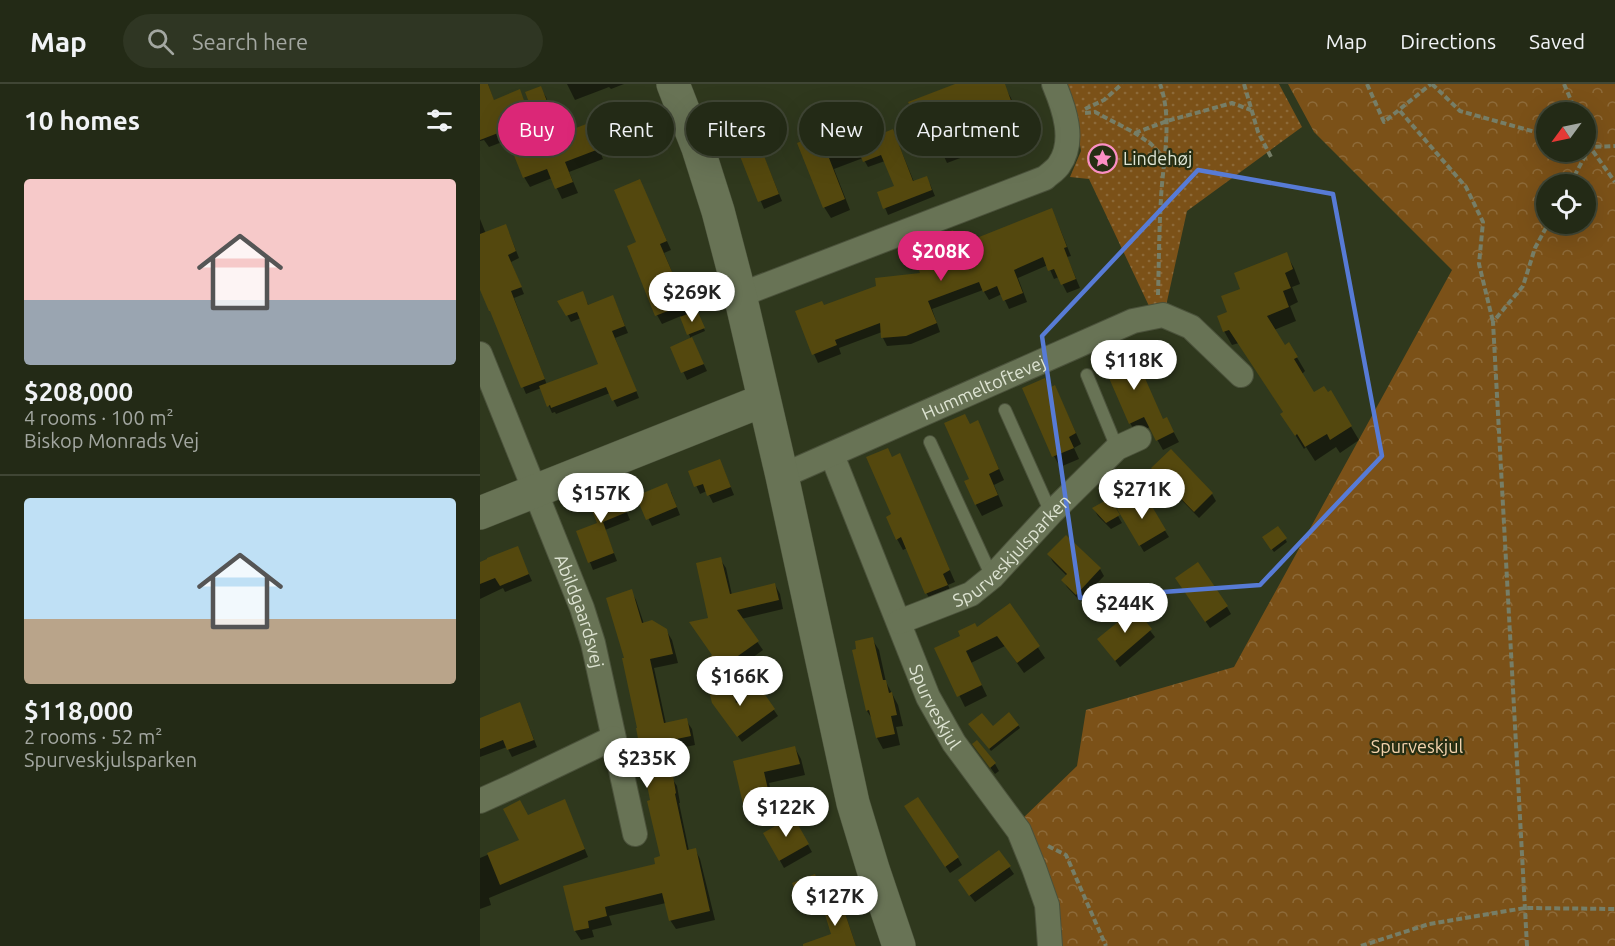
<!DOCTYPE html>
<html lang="en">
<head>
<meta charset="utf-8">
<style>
  :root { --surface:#232a16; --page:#2f3623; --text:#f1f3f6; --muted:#a3a7a1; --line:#404635; --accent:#db2777 }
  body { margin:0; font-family:Ubuntu,sans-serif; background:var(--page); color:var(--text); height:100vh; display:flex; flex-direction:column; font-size:22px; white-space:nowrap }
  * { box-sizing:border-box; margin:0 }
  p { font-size:20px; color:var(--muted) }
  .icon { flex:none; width:33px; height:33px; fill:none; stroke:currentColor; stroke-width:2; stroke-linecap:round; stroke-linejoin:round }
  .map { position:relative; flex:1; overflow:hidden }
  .panel { display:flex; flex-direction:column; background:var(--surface); width:480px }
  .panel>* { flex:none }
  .guide { position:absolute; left:18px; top:18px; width:570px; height:54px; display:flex; gap:12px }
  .needle { width:39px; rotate:237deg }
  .buttons { position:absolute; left:1056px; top:18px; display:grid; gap:12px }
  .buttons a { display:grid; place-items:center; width:60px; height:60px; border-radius:50%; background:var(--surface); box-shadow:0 6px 24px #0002,0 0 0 2px var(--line); font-size:30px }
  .price { position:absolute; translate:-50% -51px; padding:0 14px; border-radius:21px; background:#fff; color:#222; font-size:20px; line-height:39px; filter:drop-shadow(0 2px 3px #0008) }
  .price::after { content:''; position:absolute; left:50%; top:36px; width:18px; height:14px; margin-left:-9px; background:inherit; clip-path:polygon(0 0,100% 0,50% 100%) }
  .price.active { background:var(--accent); color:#fff }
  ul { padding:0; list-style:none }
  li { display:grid; align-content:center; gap:12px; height:318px; padding:0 24px }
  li+li { border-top:2px solid var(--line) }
  li span { display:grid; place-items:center; height:186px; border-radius:6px; color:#555 }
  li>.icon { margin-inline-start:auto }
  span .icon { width:108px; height:108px; fill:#fffc; stroke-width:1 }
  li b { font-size:26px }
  h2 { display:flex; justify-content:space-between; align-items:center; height:72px; padding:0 24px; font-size:26px }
  .chip { padding:0 21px; border-radius:27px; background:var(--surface); box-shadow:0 6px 24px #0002,0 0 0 2px var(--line); font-size:21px; line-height:54px }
  .chip.active { background:var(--accent); color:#fff }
  header { display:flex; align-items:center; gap:36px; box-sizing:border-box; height:84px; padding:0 30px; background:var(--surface); border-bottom:2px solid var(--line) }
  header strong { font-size:28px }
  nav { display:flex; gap:33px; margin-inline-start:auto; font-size:21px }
  .search { width:420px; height:54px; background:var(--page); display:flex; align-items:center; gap:15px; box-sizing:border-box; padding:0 21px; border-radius:33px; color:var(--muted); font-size:22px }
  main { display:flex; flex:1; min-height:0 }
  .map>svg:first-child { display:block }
  .grass { fill:url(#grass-dots) }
  .forest { fill:url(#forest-crowns); fill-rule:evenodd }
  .shadow { fill:#0007 }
  .building { fill:#54480e }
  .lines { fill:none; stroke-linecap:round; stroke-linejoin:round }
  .lane-casing { stroke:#4b523b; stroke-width:14 }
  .street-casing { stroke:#4b523b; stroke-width:26 }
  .secondary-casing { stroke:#4b523b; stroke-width:34 }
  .path { stroke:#767e67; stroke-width:4; stroke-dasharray:6 3; stroke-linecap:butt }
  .lane { stroke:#687355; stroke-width:12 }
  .street { stroke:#687355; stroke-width:24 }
  .secondary { stroke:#687355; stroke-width:33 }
  .marked { fill:none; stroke:#577bd6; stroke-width:4.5; stroke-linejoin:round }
  .labels { text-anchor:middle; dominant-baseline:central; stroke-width:4.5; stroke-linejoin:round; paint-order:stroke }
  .poi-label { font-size:18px; fill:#dee4d3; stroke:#252e13; text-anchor:start }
  .street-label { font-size:18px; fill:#dee4d3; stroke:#252e13 }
  .park-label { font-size:18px; fill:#f4d3ad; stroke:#252e13 }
</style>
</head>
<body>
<header>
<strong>Map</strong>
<div class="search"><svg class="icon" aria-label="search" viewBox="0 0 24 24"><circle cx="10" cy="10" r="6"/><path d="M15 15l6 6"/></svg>Search here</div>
<nav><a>Map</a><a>Directions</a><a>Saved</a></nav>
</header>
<main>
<section class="panel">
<h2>10 homes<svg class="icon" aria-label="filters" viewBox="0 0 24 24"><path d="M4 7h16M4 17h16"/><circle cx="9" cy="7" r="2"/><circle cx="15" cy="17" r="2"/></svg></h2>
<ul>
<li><span style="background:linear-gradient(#f6c9c9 65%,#9aa5b1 0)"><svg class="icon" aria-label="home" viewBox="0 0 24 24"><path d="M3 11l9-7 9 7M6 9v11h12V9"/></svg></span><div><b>$208,000</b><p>4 rooms · 100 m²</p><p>Biskop Monrads Vej</p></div></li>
<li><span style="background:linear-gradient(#bfe0f5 65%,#b9a48a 0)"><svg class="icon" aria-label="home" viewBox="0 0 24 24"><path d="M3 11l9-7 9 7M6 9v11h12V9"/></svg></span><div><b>$118,000</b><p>2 rooms · 52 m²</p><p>Spurveskjulsparken</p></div></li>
</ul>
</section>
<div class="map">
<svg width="1135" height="862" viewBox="0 0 1135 862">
  <defs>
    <pattern id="grass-dots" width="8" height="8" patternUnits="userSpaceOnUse" patternTransform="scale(1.5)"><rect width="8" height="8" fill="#7b5118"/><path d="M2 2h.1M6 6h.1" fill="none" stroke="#8d6a39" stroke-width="1.8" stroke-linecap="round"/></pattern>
    <pattern id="forest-crowns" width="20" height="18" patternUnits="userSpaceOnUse" patternTransform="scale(1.5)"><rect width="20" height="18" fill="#7b5118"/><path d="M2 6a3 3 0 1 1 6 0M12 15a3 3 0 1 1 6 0" fill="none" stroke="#8d6a39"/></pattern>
  </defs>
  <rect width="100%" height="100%" fill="#2f381d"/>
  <path class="grass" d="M584 0H799L822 43 707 127 686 222H669L609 95 590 93 601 67 595 29Z"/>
  <path class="forest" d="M808 0H1135V862H576L541 736 597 682 606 626 754 583 972 186 834 48ZM1066 28H1106V68H1066ZM1066 100H1106V140H1066Z"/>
  <path class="shadow" d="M0 0H8L14 17 39 7 50 31 24 42 30 55 9 63 4 56 0 57Z
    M87 0H144L131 5 129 3 95 16Z
    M479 0H523L531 14 538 33 520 40 516 33 474 49 483 73 467 79 456 55 449 58 430 18Z
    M60 4 66 13 81 52 108 41 114 51 123 75 89 88 98 109 82 115 72 94 50 103 44 93 66 57Z
    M362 28 368 39 377 61 416 54 434 98 450 100 455 112 408 131 399 109 416 103 405 77 388 83 383 74 354 85 370 126 351 134 344 123 333 54Z
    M277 56 302 117 284 125 258 63Z
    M160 97 191 166 184 169 210 230 218 231 225 247 211 253 227 287 207 296 192 263 211 255 201 232 182 240 177 231 149 163 158 159Z
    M571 126 576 135 591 172 587 173 600 204 587 209 579 193 574 195 568 181 538 194 547 218 529 225 522 210 509 216 503 206 452 225 460 248 431 260 407 262 403 254 402 248 359 264 361 270 338 279 334 270 344 223 442 191 462 168 473 148 480 162Z
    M0 135 6 150 29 149 39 174 31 178 44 210 34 214 67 301 120 281 101 234 91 238 80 218 102 209 109 222 136 220 148 249 135 254 159 314 137 323 130 309 76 330 75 328 72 329 61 304 46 310 0 200Z
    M806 170 814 184 820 200 812 203 818 218 810 222 816 237 794 246 805 263 809 260 825 287 822 290 834 310H848L851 309 879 356 860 369 856 363 835 377 826 363 824 365 811 344 804 329 759 259 752 261 744 247 749 229 762 205Z
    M640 263 683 337 692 345 699 358 683 366 670 343 656 349 650 339Z
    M575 303 601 360 594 364 599 375 580 383 574 372 544 305H569Z
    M490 341 503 349 524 396 514 401 523 422 502 432 496 421 491 396Z
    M691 367 732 410 736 417 719 434 677 391 673 384Z
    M412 374 425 382 475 498 468 501 473 512 453 521 447 510 427 464 423 466 417 455 413 431Z
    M243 384 254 411 233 419 227 407 220 410 210 388Z
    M191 408 200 431 172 442 158 413Z
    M140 411 150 436 125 446 137 477 113 486 98 448 119 440Z
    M663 412 689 453 664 468 639 426Z
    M629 416 642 439 631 445 618 432 614 425Z
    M798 444 807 458 794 468 784 454Z
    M586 453 620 485 624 492 600 517 587 503 583 496 587 492 573 478 569 471Z
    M37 464 52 497 25 508 23 504 0 515V480Z
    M240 475 246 484 252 511 295 501 300 510 303 525 261 535 283 566 240 597 232 586 233 572 230 535Z
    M701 501 747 523 751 530 730 544Z
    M151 507 156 516 164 540 186 546 192 556 198 579 174 584 186 640 206 636 212 645 215 661 186 667 191 693 197 702 200 719H199L209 767 215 765 220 775 235 836 196 845 190 836 186 819 129 832 132 841 112 846 114 853 101 856 95 847 177 781 181 773 172 717Z
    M529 521 565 574 544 589 525 562 491 579 507 612 485 623 456 565 497 545Z
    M654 526 675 553 640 583 619 555Z
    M392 555 399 566 406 598 418 621 423 642 416 643 420 661 403 665 397 654 394 638 387 627Z
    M251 600 255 606 258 619 279 604 298 632 262 658 238 625Z
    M43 627 57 663 32 673 27 663 0 673V636Z
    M538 641 540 644 511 667 492 643 513 644Z
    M315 664 321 675 325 691 289 699 295 725 271 731 265 720 255 678Z
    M498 667 515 680 519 687 515 690Z
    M88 724 108 773 9 814 11 821 0 825V774L41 757 47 733Z
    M430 730 478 774 482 781 470 789Z
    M313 734 332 768 304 784 285 750Z
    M519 768 534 790 495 818 484 804Z
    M338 799 347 821 359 816 363 823 376 862H349L353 850 343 819 325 825 321 818Z"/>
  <path class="building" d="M0 0H8L14 16 40 5 46 22 21 33 26 46 0 56Z
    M475 0H525L533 22 512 30 509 22 469 37 478 61 459 69 450 44 441 47 428 18Z
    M61 2 80 50 109 39 119 65 85 78 93 98 75 105 67 85 43 94 33 69 64 57 45 8Z
    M362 26 377 63 349 74 365 115 343 124 317 59 331 53 327 43 341 38 340 35Z
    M413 45 433 97 447 92 452 106 403 125 397 108 414 102 401 71 383 78 376 60Z
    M277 54 299 110 278 118 256 62Z
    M160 95 187 157 180 160 206 220 175 232 147 162 156 158 134 106Z
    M572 124 587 163 584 164 596 195 581 201 574 185 568 187 563 173 534 186 543 209 523 217 517 202 503 208 499 198 448 217 457 239 426 252 401 254 400 239 355 256 357 261 332 271 315 227 342 217 344 221 396 202 395 194 440 189 435 177 460 167 455 153 473 146 479 161Z
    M26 140 36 167 28 171 42 203 31 207 65 295 41 304 10 227H9L0 206V150Z
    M807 168 813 185 805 189 811 204 803 207 809 223 787 232 805 261 809 258 818 273 814 275 834 308 844 302 848 308 851 306 872 342 850 356 847 350 825 363 817 350 815 352 800 330 803 328 749 246 743 248 737 232 747 228 741 212 760 205 754 189Z
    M103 207 108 221 133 211 145 242 132 247 157 307 132 317 126 303 71 324 70 321 67 323 59 302 118 280 97 228 86 232 77 217Z
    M217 226 225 244 207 251 200 233Z
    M212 253 224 280 201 289 190 263Z
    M641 261 645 270 653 267 683 335 687 333 694 348 676 357 664 333 649 340 619 271Z
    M565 294 569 304 575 301 596 349 589 353 594 364 572 373 542 304Z
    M485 330 490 340 498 336 519 385 509 390 518 411 495 421 484 397 489 395 464 339Z
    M408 364 412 373 420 369 470 486 463 490 468 501 445 510 421 453 416 456 406 433 411 430 386 373Z
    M691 365 733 409 714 428 671 384Z
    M240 375 251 403 227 412 223 400 214 403 208 387Z
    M187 399 197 423 166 436 156 412Z
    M136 402 147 428 123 438 134 469 108 479 96 447 117 439 107 414Z
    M664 409 686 446 659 462 637 425Z
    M630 414 640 431 626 439 612 424Z
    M798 442 807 454 791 466 782 453Z
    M586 451 621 484 596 511 581 496 587 490 567 470Z
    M38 462 49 490 20 502 15 494 0 500V478L7 475V474Z
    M241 473 250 510 295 499 299 516 257 526 279 557 234 589 225 576 232 571 209 538 228 534 216 479Z
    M718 478 748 522 725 538 695 494Z
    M152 505 162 539 172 536 187 545 193 570 170 575 184 639 207 634 211 652 182 658 189 692H193L196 709 195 710 207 766 216 764 230 827 189 837 182 809 125 823 127 832 108 837 109 844 94 847 83 802 175 780 174 774 180 772 167 717 170 716 156 644H157L142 574H144L126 514Z
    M530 519 560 562 537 579 517 552 486 567 502 601 477 613 454 564 480 552 478 547 495 539 497 543Z
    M655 524 672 545 635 577 617 555Z
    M393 553 403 596H406L409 609 412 608 417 631 411 632 415 650 396 654 389 626 386 627 372 566 376 565 375 557Z
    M252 598 256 619 279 602 295 625 257 653 232 619 228 603Z
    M40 618 54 656 27 666 23 656 0 665V634Z
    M529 628 539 641 509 665 488 640 502 629 513 642Z
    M497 656 516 679 510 684 492 660Z
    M315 662 320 680 284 688 290 714 263 720 253 677Z
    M438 713 479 773 465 783 424 722Z
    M85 715 105 765 20 801 7 769 39 756 23 725 40 716 48 731Z
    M313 732 329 760 299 777 283 749Z
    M519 766 531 782 489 812 478 796Z
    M335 790 343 811 320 819 312 799Z
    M360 814 376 862H323V860L351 850 342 821Z"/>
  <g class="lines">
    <defs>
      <path id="lane" d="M607 291 637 364
        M525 326 571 429
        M450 358 512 493"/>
      <g id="street">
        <path d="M260 211 565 94C569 90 576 86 579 81 596 57 584 24 574 0"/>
        <path id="s1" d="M0 270 102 524 113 559 155 750"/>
        <path id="s2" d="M352 371 448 613 474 659 539 747 554 784 567 821 570 862"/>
        <path id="s3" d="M302 392 653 237 683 231 711 243 761 291"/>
        <path id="s4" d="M419 538 491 510 512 493 571 429 637 364 659 354"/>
        <path d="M0 717 31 703 133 654"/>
      </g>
      <path id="secondary" d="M193 0 218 64 238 127 260 211 302 392 373 719 393 785 419 862
        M0 429 284 316"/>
    </defs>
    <use href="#lane" class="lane-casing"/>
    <use href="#street" class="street-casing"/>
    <use href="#secondary" class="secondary-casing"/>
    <path class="path" d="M764 0 778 48 791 73
      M887 0 904 38 951 0
      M952 0 980 27 1066 51
      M1084 0 1096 28
      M605 25 624 16 642 0
      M920 27 986 103 1003 138 999 180 1013 238
      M605 29 615 28 655 49 671 60 684 74
      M655 49 687 37 752 19 771 26
      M1106 51 1110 63 1135 62
      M1106 62 1110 63 1135 98
      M1090 100 1110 63
      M678 211C679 178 679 146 681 114 683 76 693 36 680 0
      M568 762 586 771 626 862
      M881 862 949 840 1045 824 1135 825
      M1047 862 1013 238 1043 202 1055 164 1068 140"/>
    <use href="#lane" class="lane"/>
    <use href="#street" class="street"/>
    <use href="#secondary" class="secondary"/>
  </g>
  <path class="marked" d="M718 86 853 110 902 372 780 501 600 514 562 252Z"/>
  <defs>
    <symbol id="sight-ring" viewBox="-11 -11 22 22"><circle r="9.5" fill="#252e13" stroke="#fb8fc4" stroke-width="1.5"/><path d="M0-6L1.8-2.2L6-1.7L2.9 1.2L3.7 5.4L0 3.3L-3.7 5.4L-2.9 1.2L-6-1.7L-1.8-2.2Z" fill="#fb8fc4"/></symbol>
  </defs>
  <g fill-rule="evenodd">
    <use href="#sight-ring" x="606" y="58" width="33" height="33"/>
  </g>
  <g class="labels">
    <g class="poi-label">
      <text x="643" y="74">Lindehøj</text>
    </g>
    <g class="street-label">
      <text stroke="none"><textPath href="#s3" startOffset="220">Hummeltoftevej</textPath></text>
      <text stroke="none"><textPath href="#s4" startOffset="136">Spurveskjulsparken</textPath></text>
      <text stroke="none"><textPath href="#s1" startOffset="276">Abildgaardsvej</textPath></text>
      <text stroke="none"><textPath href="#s2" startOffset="272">Spurveskjul</textPath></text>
    </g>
    <g class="park-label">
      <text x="937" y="662">Spurveskjul</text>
    </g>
  </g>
</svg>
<div class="buttons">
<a><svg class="needle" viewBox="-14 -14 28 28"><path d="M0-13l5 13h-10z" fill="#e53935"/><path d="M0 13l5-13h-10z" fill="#a3a7a1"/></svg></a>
<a><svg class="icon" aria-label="locate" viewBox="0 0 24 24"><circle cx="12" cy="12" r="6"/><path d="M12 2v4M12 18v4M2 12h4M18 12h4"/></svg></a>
</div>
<b class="price active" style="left:461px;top:198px">$208K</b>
<b class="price" style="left:212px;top:239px">$269K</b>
<b class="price" style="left:654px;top:307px">$118K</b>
<b class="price" style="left:662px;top:436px">$271K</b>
<b class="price" style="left:121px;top:440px">$157K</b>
<b class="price" style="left:645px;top:550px">$244K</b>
<b class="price" style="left:260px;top:623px">$166K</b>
<b class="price" style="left:167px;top:705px">$235K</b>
<b class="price" style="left:306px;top:754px">$122K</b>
<b class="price" style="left:355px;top:843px">$127K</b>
<div class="guide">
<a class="chip active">Buy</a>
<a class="chip">Rent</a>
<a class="chip">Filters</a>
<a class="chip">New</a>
<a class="chip">Apartment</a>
</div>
</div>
</main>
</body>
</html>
